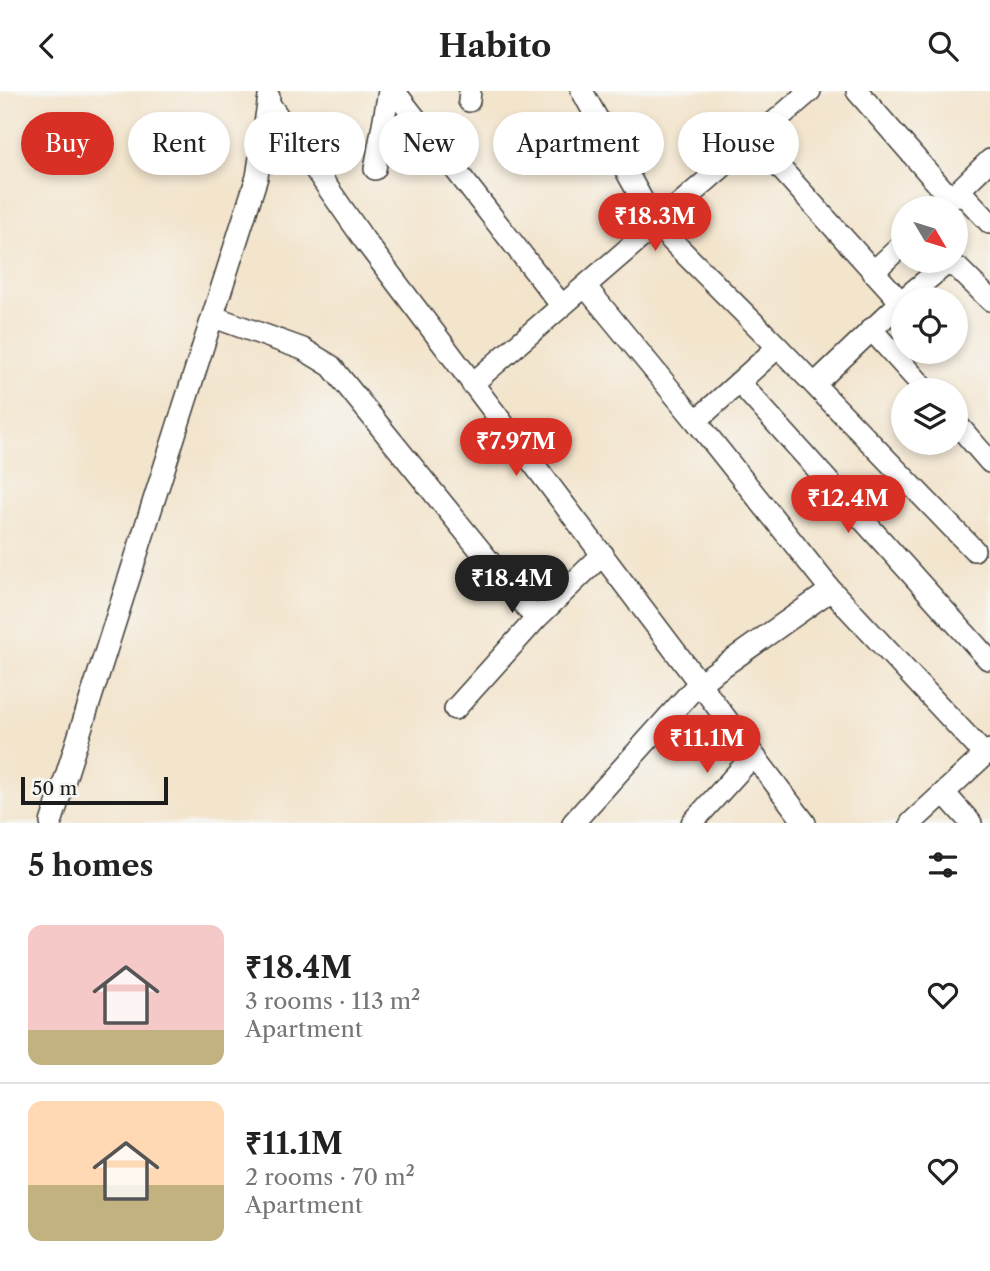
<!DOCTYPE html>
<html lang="en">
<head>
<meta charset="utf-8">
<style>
  :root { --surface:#fff; --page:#f6f6f6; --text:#222; --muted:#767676; --line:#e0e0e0; --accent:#d93025 }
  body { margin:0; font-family:"Libre Caslon Text",serif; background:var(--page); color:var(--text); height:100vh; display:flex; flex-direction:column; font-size:26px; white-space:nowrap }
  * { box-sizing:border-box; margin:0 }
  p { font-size:23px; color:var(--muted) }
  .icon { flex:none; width:38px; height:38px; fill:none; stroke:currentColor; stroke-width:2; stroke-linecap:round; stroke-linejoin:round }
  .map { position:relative; height:732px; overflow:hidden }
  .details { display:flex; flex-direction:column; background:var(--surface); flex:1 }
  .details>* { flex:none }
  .banner { position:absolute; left:21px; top:21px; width:948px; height:63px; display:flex; gap:14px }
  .needle { width:46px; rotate:128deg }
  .fabs { position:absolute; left:891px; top:105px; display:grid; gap:14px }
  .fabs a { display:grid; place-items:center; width:77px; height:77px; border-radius:50%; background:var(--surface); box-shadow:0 4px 10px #0003; font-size:35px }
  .scale { position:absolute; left:21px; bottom:18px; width:147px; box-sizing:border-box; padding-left:7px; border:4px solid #1c1c1c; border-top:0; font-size:19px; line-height:24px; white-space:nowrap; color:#1c1c1c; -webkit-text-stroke:5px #f6f6f2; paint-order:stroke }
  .price { position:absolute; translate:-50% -60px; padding:0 16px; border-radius:24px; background:var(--accent); color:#fff; font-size:23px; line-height:46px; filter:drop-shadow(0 2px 4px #0008) }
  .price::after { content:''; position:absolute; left:50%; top:42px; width:21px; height:16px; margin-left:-10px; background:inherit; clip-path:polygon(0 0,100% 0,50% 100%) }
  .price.on { background:#222; color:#fff }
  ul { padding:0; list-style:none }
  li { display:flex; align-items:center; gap:21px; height:175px; padding:0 28px }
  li+li { border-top:2px solid var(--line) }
  li span { display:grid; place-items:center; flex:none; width:196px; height:140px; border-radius:14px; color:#555 }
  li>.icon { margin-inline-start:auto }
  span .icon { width:84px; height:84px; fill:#fffc; stroke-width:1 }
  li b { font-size:30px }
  h2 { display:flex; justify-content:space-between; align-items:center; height:84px; padding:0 28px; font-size:30px }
  .pill { padding:0 24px; border-radius:32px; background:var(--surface); box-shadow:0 4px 10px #0003; font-size:24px; line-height:63px }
  .pill.on { background:var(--accent); color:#fff }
  header { display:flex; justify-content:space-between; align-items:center; height:91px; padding:0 28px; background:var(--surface); font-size:32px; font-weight:700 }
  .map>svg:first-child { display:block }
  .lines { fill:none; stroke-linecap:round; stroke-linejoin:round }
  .street-casing { stroke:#3c3a36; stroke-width:24 }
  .street { stroke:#fff; stroke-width:21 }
</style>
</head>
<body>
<header><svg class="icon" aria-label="back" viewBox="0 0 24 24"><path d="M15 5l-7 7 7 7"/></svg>Habito<svg class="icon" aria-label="search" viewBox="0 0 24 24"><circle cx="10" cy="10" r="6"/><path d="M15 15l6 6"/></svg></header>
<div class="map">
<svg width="990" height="732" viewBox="0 0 990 732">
  <rect width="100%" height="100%" fill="#f6f6f2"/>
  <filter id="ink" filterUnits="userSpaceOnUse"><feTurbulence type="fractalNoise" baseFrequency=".0143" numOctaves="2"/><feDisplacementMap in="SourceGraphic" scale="14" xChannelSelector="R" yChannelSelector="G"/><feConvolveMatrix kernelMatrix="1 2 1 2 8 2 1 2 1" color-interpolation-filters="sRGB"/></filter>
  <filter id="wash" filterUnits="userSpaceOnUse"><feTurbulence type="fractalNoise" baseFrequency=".00686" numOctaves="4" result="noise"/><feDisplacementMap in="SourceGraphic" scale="28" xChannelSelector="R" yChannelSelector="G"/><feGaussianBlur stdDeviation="1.57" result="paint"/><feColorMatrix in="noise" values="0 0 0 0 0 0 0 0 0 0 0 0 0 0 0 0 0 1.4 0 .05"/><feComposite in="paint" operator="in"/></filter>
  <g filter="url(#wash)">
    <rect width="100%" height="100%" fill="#f3e4cc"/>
  </g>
  <g filter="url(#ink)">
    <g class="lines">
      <defs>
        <path id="street" d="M394 0 562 215
          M857 0 951 108
          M469 10 470 0
          M268 11 365 150 805 732
          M755 49 901 211
          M375 78 389 0
          M960 100 990 132
          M942 116 990 69
          M873 181 903 153
          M585 195 696 330
          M904 208 946 173 958 177 990 209
          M214 226 303 258 331 275 536 528
          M871 238 926 299
          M778 256 974 459
          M739 291 988 568
          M816 292 903 209
          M472 293 810 0
          M956 332 990 371
          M831 499 985 664
          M455 618 536 528 603 463
          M945 703 971 732
          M51 732 257 86 269 6
          M573 732 698 593 831 499 696 330 778 256 656 134 582 0
          M692 732 753 665
          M911 732 990 659"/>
      </defs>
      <use href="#street" class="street-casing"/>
      <use href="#street" class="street"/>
    </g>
  </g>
</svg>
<div class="fabs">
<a><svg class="needle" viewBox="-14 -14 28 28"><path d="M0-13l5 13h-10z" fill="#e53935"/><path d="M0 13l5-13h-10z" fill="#767676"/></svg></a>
<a><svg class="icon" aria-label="locate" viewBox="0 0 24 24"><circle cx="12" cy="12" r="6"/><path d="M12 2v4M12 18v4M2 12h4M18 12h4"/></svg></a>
<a><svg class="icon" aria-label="layers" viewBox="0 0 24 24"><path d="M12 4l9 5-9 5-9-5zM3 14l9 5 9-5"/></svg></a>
</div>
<div class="scale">50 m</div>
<b class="price" style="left:655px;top:162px">₹18.3M</b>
<b class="price" style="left:516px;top:387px">₹7.97M</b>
<b class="price" style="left:848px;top:444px">₹12.4M</b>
<b class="price on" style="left:512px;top:524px">₹18.4M</b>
<b class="price" style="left:707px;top:684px">₹11.1M</b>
<div class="banner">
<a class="pill on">Buy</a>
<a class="pill">Rent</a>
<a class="pill">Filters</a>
<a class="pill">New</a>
<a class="pill">Apartment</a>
<a class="pill">House</a>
</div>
</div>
<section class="details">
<h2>5 homes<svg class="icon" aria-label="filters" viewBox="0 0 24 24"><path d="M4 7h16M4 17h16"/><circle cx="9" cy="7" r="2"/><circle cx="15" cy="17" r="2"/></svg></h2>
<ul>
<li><span style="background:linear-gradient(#f6c9c9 75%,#c2b280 0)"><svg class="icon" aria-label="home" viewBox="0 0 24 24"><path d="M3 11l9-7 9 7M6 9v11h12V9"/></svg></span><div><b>₹18.4M</b><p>3 rooms · 113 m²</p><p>Apartment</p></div><svg class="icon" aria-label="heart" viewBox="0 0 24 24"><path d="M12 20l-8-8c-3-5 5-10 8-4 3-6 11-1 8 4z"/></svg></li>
<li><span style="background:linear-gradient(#ffd9b3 60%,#c2b280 0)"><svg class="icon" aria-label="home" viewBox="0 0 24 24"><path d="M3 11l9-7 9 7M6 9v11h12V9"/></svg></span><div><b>₹11.1M</b><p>2 rooms · 70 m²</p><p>Apartment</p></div><svg class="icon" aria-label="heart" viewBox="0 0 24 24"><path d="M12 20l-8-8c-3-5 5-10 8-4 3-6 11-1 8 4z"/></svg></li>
</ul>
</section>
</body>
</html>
